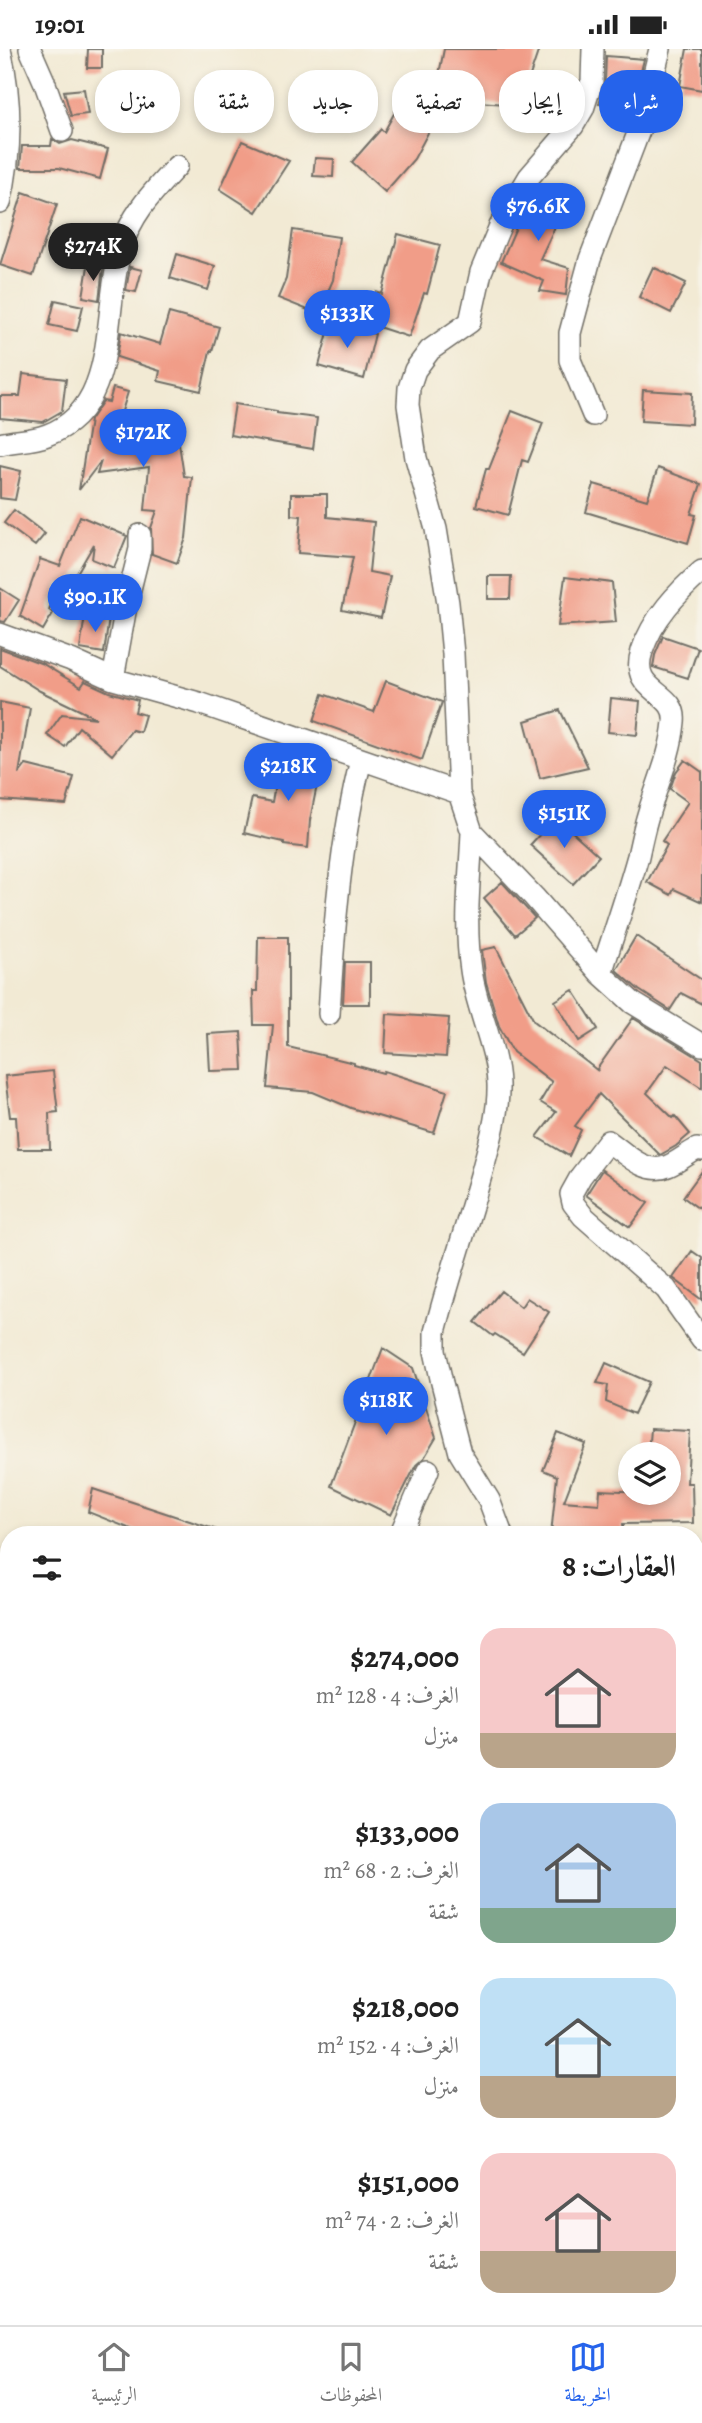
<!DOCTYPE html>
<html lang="ar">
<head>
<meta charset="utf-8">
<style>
  :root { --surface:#fff; --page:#f6f6f6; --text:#222; --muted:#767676; --line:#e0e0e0; --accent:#2563eb }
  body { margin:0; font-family:Alegreya,Amiri,serif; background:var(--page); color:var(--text); direction:rtl; height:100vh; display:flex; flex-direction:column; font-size:26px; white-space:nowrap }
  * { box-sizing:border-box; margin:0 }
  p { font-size:23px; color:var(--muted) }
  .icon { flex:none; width:38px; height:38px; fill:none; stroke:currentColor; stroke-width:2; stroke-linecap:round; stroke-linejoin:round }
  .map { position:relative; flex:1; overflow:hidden; direction:ltr }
  .panel { position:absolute; left:0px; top:1477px; width:704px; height:800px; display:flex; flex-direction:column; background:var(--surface); border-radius:28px 28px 0 0; box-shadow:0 4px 10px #0003; direction:rtl }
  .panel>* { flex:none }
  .guide { position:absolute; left:21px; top:21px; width:662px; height:63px; direction:rtl; display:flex; gap:14px }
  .controls { position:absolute; left:618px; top:1393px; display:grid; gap:14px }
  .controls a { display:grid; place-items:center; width:63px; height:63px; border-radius:50%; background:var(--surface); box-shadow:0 4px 10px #0003; font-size:35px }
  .price { position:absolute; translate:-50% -60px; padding:0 16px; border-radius:24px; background:var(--accent); color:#fff; font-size:23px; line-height:46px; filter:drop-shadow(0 2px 4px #0008) }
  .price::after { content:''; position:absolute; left:50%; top:42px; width:21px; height:16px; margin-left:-10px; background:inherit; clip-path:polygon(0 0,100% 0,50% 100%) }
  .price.on { background:#222; color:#fff }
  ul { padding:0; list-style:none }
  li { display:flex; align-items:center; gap:21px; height:175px; padding:0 28px }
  li span { display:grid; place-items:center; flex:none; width:196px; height:140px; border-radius:21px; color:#555 }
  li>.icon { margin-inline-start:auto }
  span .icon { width:84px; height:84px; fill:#fffc; stroke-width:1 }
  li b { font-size:30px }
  h2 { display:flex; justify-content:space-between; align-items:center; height:84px; padding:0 28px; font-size:30px }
  .tag { padding:0 24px; border-radius:28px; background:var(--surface); box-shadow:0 4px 10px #0003; font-size:24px; line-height:63px }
  .tag.on { background:var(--accent); color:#fff }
  .status { display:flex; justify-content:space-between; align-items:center; height:49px; padding:0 35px; background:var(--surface); direction:ltr }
  .status svg { height:19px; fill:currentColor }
  .dock { display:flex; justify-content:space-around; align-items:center; height:98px; border-top:2px solid var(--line); background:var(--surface); font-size:19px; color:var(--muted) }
  .dock a { display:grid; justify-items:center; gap:4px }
  .dock .on { color:var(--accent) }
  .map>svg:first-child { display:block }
  .building { fill:#f19d88 }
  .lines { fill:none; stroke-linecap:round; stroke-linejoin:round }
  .minor-casing { stroke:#716e66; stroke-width:24 }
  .minor { stroke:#fff; stroke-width:21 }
</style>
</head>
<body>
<div class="status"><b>19:01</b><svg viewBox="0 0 49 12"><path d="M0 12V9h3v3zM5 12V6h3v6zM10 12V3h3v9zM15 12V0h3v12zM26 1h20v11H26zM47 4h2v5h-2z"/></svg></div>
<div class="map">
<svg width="702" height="2276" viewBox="0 0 702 2276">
  <rect width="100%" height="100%" fill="#f7f3e8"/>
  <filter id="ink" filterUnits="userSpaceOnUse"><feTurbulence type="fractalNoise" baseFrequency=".0143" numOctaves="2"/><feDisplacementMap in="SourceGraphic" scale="14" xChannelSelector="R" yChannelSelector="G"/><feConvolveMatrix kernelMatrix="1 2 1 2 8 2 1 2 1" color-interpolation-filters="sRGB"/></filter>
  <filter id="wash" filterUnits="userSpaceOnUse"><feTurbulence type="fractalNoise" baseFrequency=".00686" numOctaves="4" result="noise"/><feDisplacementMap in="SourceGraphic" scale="28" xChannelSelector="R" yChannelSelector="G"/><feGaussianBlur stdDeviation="1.57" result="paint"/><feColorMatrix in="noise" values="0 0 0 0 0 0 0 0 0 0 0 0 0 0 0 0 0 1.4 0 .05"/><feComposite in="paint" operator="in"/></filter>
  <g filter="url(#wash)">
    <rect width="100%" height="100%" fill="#f2ead4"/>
    <g id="blocks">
      <path class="building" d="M88 0H102V19H87Z
        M444 0H539L520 56 434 50Z
        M687 0H702V41L680 37Z
        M606 7 644 10 633 57 599 55 605 33Z
        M84 40 88 65 71 67 64 42Z
        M403 48 437 67 414 110 385 143 352 113 381 80 384 83Z
        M52 90 60 95 72 91 108 100 100 130 59 119H20L22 97H51Z
        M242 92 289 112 256 163 220 140Z
        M315 109 334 110 333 128 313 127Z
        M537 141 566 154 540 210 569 219 566 246 540 242 544 232 501 213 521 167Z
        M23 143 57 155 33 227 0 216Z
        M293 181 339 188 333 231 318 265 278 249 286 230Z
        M398 185 440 196 427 245 424 244 409 288 366 274 376 243 382 245Z
        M177 205 215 217 208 241 170 229Z
        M88 217 103 219 99 251 83 248Z
        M130 218 142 221 136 243 126 241Z
        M653 218 686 234 671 264 639 248Z
        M55 251 83 257 77 282 49 276Z
        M169 264 219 278 212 302H210L201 342 158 332 160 322 117 308 121 283 160 295Z
        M331 272 375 285 364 330 319 317Z
        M23 325 66 330 62 362 43 373 0 369V347H20Z
        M113 339 128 343 118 375 161 365 169 395 179 394 184 427 192 428 186 489 177 514 152 505 151 479 157 462 145 461 149 418 97 425 101 412 79 441 90 371 103 352 109 353Z
        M643 341 692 344 691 375 641 372Z
        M235 355 277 362V364L317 369 313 400 230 386Z
        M512 362 543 374 528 413 522 411 508 466 476 457 486 420H489Z
        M0 417 21 422 15 451 0 449Z
        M658 419 701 435 691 465 696 466 688 494 586 463 594 435 647 451Z
        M291 445H327V468L374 473 369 523 390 527 381 569 342 561 353 508 298 504 301 467 291 466Z
        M14 461 45 485 35 497 4 474Z
        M80 467 127 487 114 519 92 510 94 495 70 536 59 534 49 561 53 564 43 581 20 567 40 510 60 517Z
        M488 527H511L510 550H488Z
        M565 528 612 534 616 573 558 577Z
        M0 539 19 551 5 573 0 572Z
        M85 566 109 569 104 604 80 600Z
        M663 587 698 599 688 629 653 618 655 606Z
        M0 599 43 615 81 638 85 632 109 643 138 651 135 663 145 666 140 683 132 681 112 706 79 678 65 698 47 686 62 665 96 669 40 642 0 617Z
        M386 632 442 653 422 711 314 672 323 645 374 663Z
        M611 649 640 652 637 686 608 683Z
        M0 653 30 659 19 725 26 716 74 728 66 756 0 751Z
        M560 661 588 718 540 729 525 672Z
        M281 703 322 711 310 771 308 799 284 796V793L244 784 252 749 272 753Z
        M685 711 702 723V853L674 840 671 846 647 833 667 796 662 792 688 753 670 740 676 723Z
        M556 768 599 807 573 835 530 796Z
        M502 833 535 869 515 886 484 849Z
        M636 887 702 931V955L681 944 670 961 639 941 616 921Z
        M258 888H288V998L354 1014V1016L383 1024 384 1022 447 1042 434 1084 351 1059 313 1043 267 1039 273 976H254L253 942H257Z
        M496 898 534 972 598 1022 597 1020 633 969 702 1011V1039L667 1016 647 1044 673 1069 675 1067 690 1085 676 1097 660 1106 599 1045 575 1077 581 1081 569 1107 537 1088 556 1063 540 1053 552 1033 513 1003 499 977 486 933 482 901Z
        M345 913H370V955H343Z
        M573 941 598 980 579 992 555 952Z
        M387 965 449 969 446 1008 385 1004Z
        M241 983 243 1021 210 1022 208 985Z
        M53 1022 58 1063 49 1064 50 1100H18L16 1068H10L5 1027Z
        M602 1121 648 1154 630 1178 586 1146Z
        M702 1122V1162L683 1148Z
        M692 1202 702 1209V1251L673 1229Z
        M501 1242 521 1258 527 1249 549 1263 523 1303 495 1285 493 1287 475 1273Z
        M383 1299 413 1319 436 1389 424 1409 416 1416 391 1466 331 1437Z
        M606 1314 649 1333 634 1365 606 1353 608 1336 597 1334Z
        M650 1380 690 1382 687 1434H692L693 1474 623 1475V1486H551L557 1427 543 1421 558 1384 586 1395 564 1452 599 1455 600 1441 668 1444V1405H648Z
        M93 1440 223 1483V1486H146L88 1463Z"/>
    </g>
  </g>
  <g filter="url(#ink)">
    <use href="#blocks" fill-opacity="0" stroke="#716e66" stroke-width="2"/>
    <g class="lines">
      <defs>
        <path id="minor" d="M30 0 44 32 62 82
          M0 154C12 103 12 52 0 0
          M593 366 570 311V284L590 210 642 74 660 0
          M0 395C16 391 32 392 47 386 121 359 102 260 121 200 131 165 153 143 177 117
          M0 585 71 611 113 630 199 654 459 744 472 783
          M113 630 127 552 140 500V486
          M459 744 453 605 448 554 436 480 416 409 408 356 409 339 415 321 430 301 470 273 481 223 500 177 529 128 573 77 583 60 592 32 593 0
          M601 925C613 886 627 847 638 807 641 793 644 779 648 766 657 735 671 706 674 673 678 641 628 645 642 602 653 569 677 544 702 522
          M329 965C334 879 340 794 361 711
          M702 1101 697 1100C687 1105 678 1113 668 1117 646 1127 625 1104 608 1092L581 1127 571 1145 573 1154 583 1167 666 1240 702 1291
          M400 1486 428 1421
          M502 1486 489 1451 460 1404 442 1334 435 1302V1283C449 1228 468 1174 483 1119 490 1092 499 1064 498 1035 497 999 476 959 471 921 464 874 470 830 472 783L534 848 601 925 633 954 702 996
          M0 1549 9 1552
          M695 1737 702 1736
          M695 2000H702
          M695 2224 702 2235
          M183 2268 184 2276"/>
      </defs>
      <use href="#minor" class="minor-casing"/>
      <use href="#minor" class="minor"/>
    </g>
  </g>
</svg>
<div class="controls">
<a><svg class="icon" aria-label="layers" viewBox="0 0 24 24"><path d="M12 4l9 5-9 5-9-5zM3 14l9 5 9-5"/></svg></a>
</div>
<b class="price" style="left:538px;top:194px">$76.6K</b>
<b class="price on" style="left:93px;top:234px">$274K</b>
<b class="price" style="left:347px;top:301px">$133K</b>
<b class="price" style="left:143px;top:420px">$172K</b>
<b class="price" style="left:95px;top:585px">$90.1K</b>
<b class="price" style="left:288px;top:754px">$218K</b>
<b class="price" style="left:564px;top:801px">$151K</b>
<b class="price" style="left:386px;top:1388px">$118K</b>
<div class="guide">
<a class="tag on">شراء</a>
<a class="tag">إيجار</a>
<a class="tag">تصفية</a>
<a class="tag">جديد</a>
<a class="tag">شقة</a>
<a class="tag">منزل</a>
</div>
<section class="panel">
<h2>العقارات: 8<svg class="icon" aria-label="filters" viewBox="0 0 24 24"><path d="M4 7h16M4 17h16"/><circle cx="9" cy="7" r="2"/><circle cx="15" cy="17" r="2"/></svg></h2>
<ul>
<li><span style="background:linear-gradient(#f6c9c9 75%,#b9a48a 0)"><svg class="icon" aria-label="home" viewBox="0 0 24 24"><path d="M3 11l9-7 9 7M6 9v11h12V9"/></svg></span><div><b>$274,000</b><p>الغرف: 4 · 128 m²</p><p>منزل</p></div></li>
<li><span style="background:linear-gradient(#a9c7e8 75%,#7fa58c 0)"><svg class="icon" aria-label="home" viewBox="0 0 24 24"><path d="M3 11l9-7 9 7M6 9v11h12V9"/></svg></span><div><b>$133,000</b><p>الغرف: 2 · 68 m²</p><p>شقة</p></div></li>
<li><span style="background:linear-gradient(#bfe0f5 70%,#b9a48a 0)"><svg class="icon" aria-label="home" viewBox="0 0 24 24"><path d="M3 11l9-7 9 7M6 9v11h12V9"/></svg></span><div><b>$218,000</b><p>الغرف: 4 · 152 m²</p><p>منزل</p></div></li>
<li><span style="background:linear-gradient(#f6c9c9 70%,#b9a48a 0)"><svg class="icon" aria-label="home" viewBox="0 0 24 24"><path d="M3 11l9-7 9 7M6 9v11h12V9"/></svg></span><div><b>$151,000</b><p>الغرف: 2 · 74 m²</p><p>شقة</p></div></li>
</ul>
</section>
</div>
<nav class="dock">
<a class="on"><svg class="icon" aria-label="map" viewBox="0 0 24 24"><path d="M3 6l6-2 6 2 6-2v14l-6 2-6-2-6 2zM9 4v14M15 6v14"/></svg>الخريطة</a>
<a><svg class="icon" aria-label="saved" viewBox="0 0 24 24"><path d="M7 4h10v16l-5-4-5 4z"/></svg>المحفوظات</a>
<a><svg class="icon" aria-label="home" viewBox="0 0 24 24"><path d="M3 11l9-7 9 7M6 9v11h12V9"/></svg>الرئيسية</a>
</nav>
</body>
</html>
